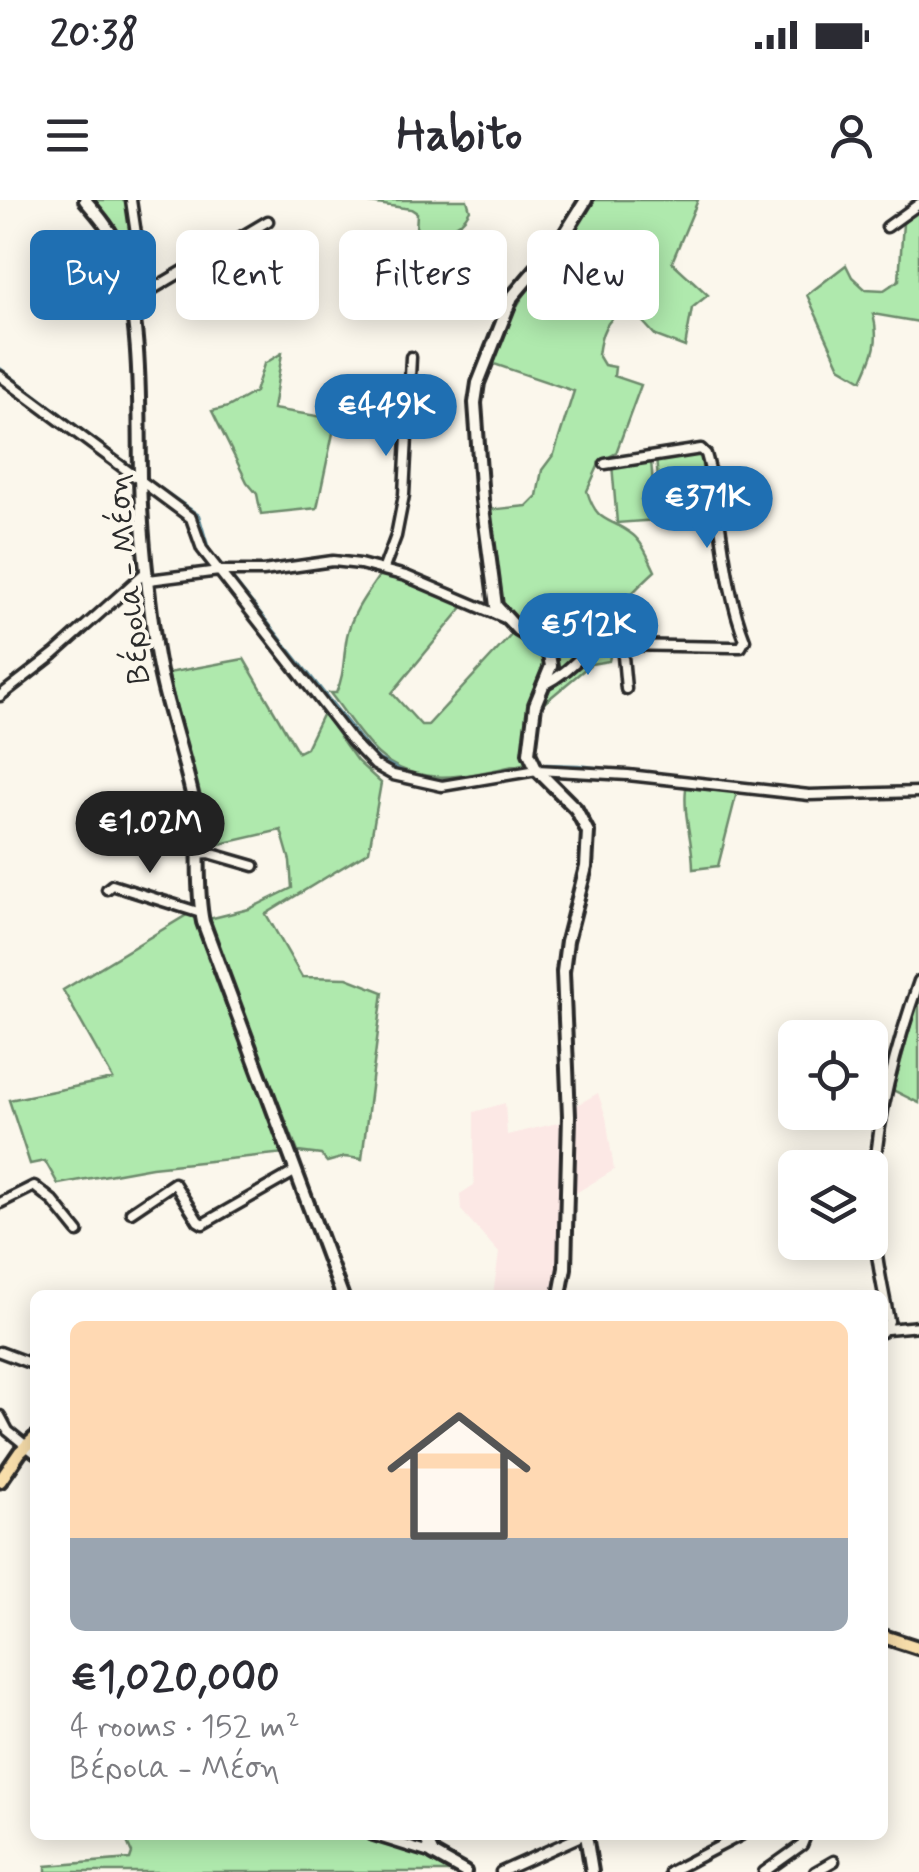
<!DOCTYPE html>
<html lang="en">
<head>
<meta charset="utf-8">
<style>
  :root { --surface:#fff; --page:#f2f2f3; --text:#2b2b33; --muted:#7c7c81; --accent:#1f6fb2 }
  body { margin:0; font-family:Mynerve,sans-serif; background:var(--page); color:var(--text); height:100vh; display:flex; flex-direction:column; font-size:38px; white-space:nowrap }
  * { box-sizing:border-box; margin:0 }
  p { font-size:32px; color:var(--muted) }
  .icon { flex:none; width:55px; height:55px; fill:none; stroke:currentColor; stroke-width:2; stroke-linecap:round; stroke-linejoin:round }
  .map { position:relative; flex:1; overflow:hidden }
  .drawer { position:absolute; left:30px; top:1090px; width:858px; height:550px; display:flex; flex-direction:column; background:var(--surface); border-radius:15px; box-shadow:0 5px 25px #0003 }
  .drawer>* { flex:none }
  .banner { position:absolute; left:30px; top:30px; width:860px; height:90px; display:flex; gap:20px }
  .buttons { position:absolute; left:778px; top:820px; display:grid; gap:20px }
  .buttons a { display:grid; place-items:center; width:110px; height:110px; border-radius:15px; background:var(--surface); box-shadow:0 5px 25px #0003; font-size:50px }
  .price { position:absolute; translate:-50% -85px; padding:0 22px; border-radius:35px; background:var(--accent); color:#fff; font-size:32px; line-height:65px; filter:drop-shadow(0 2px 5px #0008) }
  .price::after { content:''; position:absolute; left:50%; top:60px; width:30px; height:22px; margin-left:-15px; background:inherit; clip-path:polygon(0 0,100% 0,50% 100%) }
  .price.active { background:#222; color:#fff }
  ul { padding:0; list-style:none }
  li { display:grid; align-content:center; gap:20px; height:530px; padding:0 40px }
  li span { display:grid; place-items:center; height:310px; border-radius:15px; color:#555 }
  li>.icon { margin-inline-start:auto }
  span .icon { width:180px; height:180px; fill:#fffc; stroke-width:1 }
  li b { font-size:42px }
  .pill { padding:0 35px; border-radius:15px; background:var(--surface); box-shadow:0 5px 25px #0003; font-size:35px; line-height:90px }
  .pill.active { background:var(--accent); color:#fff }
  .status { display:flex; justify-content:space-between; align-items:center; height:70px; padding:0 50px; background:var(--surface); direction:ltr }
  .status svg { height:28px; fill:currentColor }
  header { display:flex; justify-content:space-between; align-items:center; height:130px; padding:0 40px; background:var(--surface); font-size:45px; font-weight:700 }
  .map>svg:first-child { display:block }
  .built { fill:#fce8e5 }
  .green { fill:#afe9ad; stroke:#6d8a6c; stroke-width:2.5 }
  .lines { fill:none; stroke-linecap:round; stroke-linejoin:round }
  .stream { stroke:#63909d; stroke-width:2.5 }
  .street-casing { stroke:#2b2b2b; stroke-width:15 }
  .secondary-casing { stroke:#2b2b2b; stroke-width:18 }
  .primary-casing { stroke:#2b2b2b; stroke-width:19 }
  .street { stroke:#fbf7ec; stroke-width:8 }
  .secondary { stroke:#fbf7ec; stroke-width:10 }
  .primary { stroke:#f8deab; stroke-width:11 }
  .labels { text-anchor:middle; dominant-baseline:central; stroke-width:8; stroke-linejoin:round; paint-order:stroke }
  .street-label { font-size:32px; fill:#2b2b2b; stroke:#fbf7ec }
</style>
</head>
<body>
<div class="status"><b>20:38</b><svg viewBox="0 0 49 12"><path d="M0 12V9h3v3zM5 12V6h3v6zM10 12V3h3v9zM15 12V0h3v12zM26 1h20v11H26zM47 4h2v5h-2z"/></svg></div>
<header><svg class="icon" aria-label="menu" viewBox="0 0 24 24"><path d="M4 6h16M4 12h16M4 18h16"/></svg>Habito<svg class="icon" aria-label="person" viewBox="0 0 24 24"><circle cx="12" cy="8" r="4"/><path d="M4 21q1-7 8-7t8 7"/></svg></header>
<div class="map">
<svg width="919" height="1672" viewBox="0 0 919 1672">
  <rect width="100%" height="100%" fill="#fbf7ec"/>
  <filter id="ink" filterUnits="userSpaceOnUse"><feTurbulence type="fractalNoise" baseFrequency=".01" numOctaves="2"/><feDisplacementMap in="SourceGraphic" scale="20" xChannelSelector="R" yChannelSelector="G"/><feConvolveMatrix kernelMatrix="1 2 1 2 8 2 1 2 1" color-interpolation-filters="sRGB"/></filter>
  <g filter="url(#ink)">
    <path class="built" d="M598 893 606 917 614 970 574 994 577 905Z
      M505 903 507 935 566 921 556 1095H493L499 1053 461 1010 460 994 474 985V912Z"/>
    <path class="green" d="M92 0H129L131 39 124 43Z
      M350 0H467L470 10C458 33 439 32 416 31L417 13 411 9Z
      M590 0H698L672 62 708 95 692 108 685 147 656 136 631 109 624 108C605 122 601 132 598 155L604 165 615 167 614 176 641 185 616 253 600 262 587 291C598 326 609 316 633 335 643 343 649 359 655 371 612 410 621 408 609 461L591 464 544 503 553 455C544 433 522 429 508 412 491 392 491 337 488 310L527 306 537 296 542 270 554 254 574 191 494 164C511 87 560 64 590 0Z
      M919 9V122L873 114C880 141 874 154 862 180L840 167 807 95 846 65 852 77 865 89 884 90 899 80 903 23Z
      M282 153 273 209 336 219 317 308 261 314 257 294 247 282 212 211 228 207 255 192 264 164Z
      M701 253 707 321 662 325 656 257Z
      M651 261 656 320 617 323 612 264Z
      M383 370 464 406 392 493 421 525H428L515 431C530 440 543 447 548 465L526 553 527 563C479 573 420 592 378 554 360 537 345 512 330 493H336C345 475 343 456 347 436 352 412 369 391 383 370Z
      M244 459 298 552 306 548 323 513 357 561 381 583 369 651 266 714 302 777 347 778 383 792 362 959 345 957 327 962 321 955 298 952 212 733 209 719 249 709 292 688 290 661 281 630 203 648 197 590 168 473Z
      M686 588 737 592 718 666 693 669C693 640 683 618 686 588Z
      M190 713 197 716 285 953 152 967 58 984 45 961 30 964 9 900 113 879 63 790Z
      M919 795V903L893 890Z
      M124 1635H365L425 1655 457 1672H46V1666L130 1659 132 1653Z"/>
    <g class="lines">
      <path class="stream" d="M0 168 127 263
        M155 284 199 315 209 349 221 364
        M231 376 368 548 379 559 413 576
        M546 564 578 565 778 588
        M431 580H449L529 566
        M796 590 813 591
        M871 590 919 587"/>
      <defs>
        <path id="street" d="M887 27 919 4
          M119 49 133 41 136 34 131 0
          M129 103 268 21
          M0 176 191 318 202 349 351 540 375 565 393 575 442 586 537 570 628 575 809 595 919 592
          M605 264 701 249 706 254C723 315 722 381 745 440L741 447H731L622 445
          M384 368 396 336 404 295 411 157
          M149 380 219 371H263L333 361 360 364 406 376 505 418
          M545 484C573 471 589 443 616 431L622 445 626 489
          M0 496 54 454 147 371
          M198 654 209 653 254 666
          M107 689 112 685 201 713
          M0 1003 34 986 53 1001 78 1032
          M131 1012 174 983 198 1021 203 1024 296 971
          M887 1129 919 1126
          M882 1132 889 1121C884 1093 877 1065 875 1037 867 951 891 861 919 781
          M0 1152 35 1165
          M0 1216 8 1231 35 1253
          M372 1635 433 1654
          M501 1672 583 1635
          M670 1672 741 1635
          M764 1672 802 1645 806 1635
          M815 1672 834 1661"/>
        <path id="secondary" d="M85 0C98 15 112 31 119 50 142 118 139 206 140 278 141 331 147 385 154 437 161 495 184 551 195 608 202 646 195 684 203 722L342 1095
          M560 1095 565 1068 569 916 563 772 567 741 586 667 588 632 576 609 537 570 529 553 535 505 551 466 549 455 538 442 518 430 496 406 482 300 475 203 478 183 512 97 563 37 586 0
          M424 1635 433 1654 465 1672
          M586 1635 592 1672"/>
        <path id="primary" d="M0 1281 20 1252 35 1238
          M882 1436 919 1448"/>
      </defs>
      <use href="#street" class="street-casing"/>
      <use href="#secondary" class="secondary-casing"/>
      <use href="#primary" class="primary-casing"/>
      <use href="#street" class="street"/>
      <use href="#secondary" class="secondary"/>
      <use href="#primary" class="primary"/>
    </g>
  </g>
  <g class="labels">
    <g class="street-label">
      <text transform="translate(129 379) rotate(-96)">Βέροια - Μέση</text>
    </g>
  </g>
</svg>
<div class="buttons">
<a><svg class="icon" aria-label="locate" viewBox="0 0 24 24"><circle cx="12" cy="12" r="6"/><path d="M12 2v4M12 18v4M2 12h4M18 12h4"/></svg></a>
<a><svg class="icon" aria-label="layers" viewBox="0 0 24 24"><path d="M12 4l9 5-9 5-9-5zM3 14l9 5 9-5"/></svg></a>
</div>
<b class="price" style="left:386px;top:259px">€449K</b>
<b class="price" style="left:707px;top:351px">€371K</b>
<b class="price" style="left:588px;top:478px">€512K</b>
<b class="price active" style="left:150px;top:676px">€1.02M</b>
<div class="banner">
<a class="pill active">Buy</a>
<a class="pill">Rent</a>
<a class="pill">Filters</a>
<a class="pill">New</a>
</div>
<section class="drawer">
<ul>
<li><span style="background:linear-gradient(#ffd9b3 70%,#9aa5b1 0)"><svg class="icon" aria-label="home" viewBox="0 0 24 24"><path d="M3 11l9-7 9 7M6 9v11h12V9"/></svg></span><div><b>€1,020,000</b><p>4 rooms · 152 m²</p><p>Βέροια - Μέση</p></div></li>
</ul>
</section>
</div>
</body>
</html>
